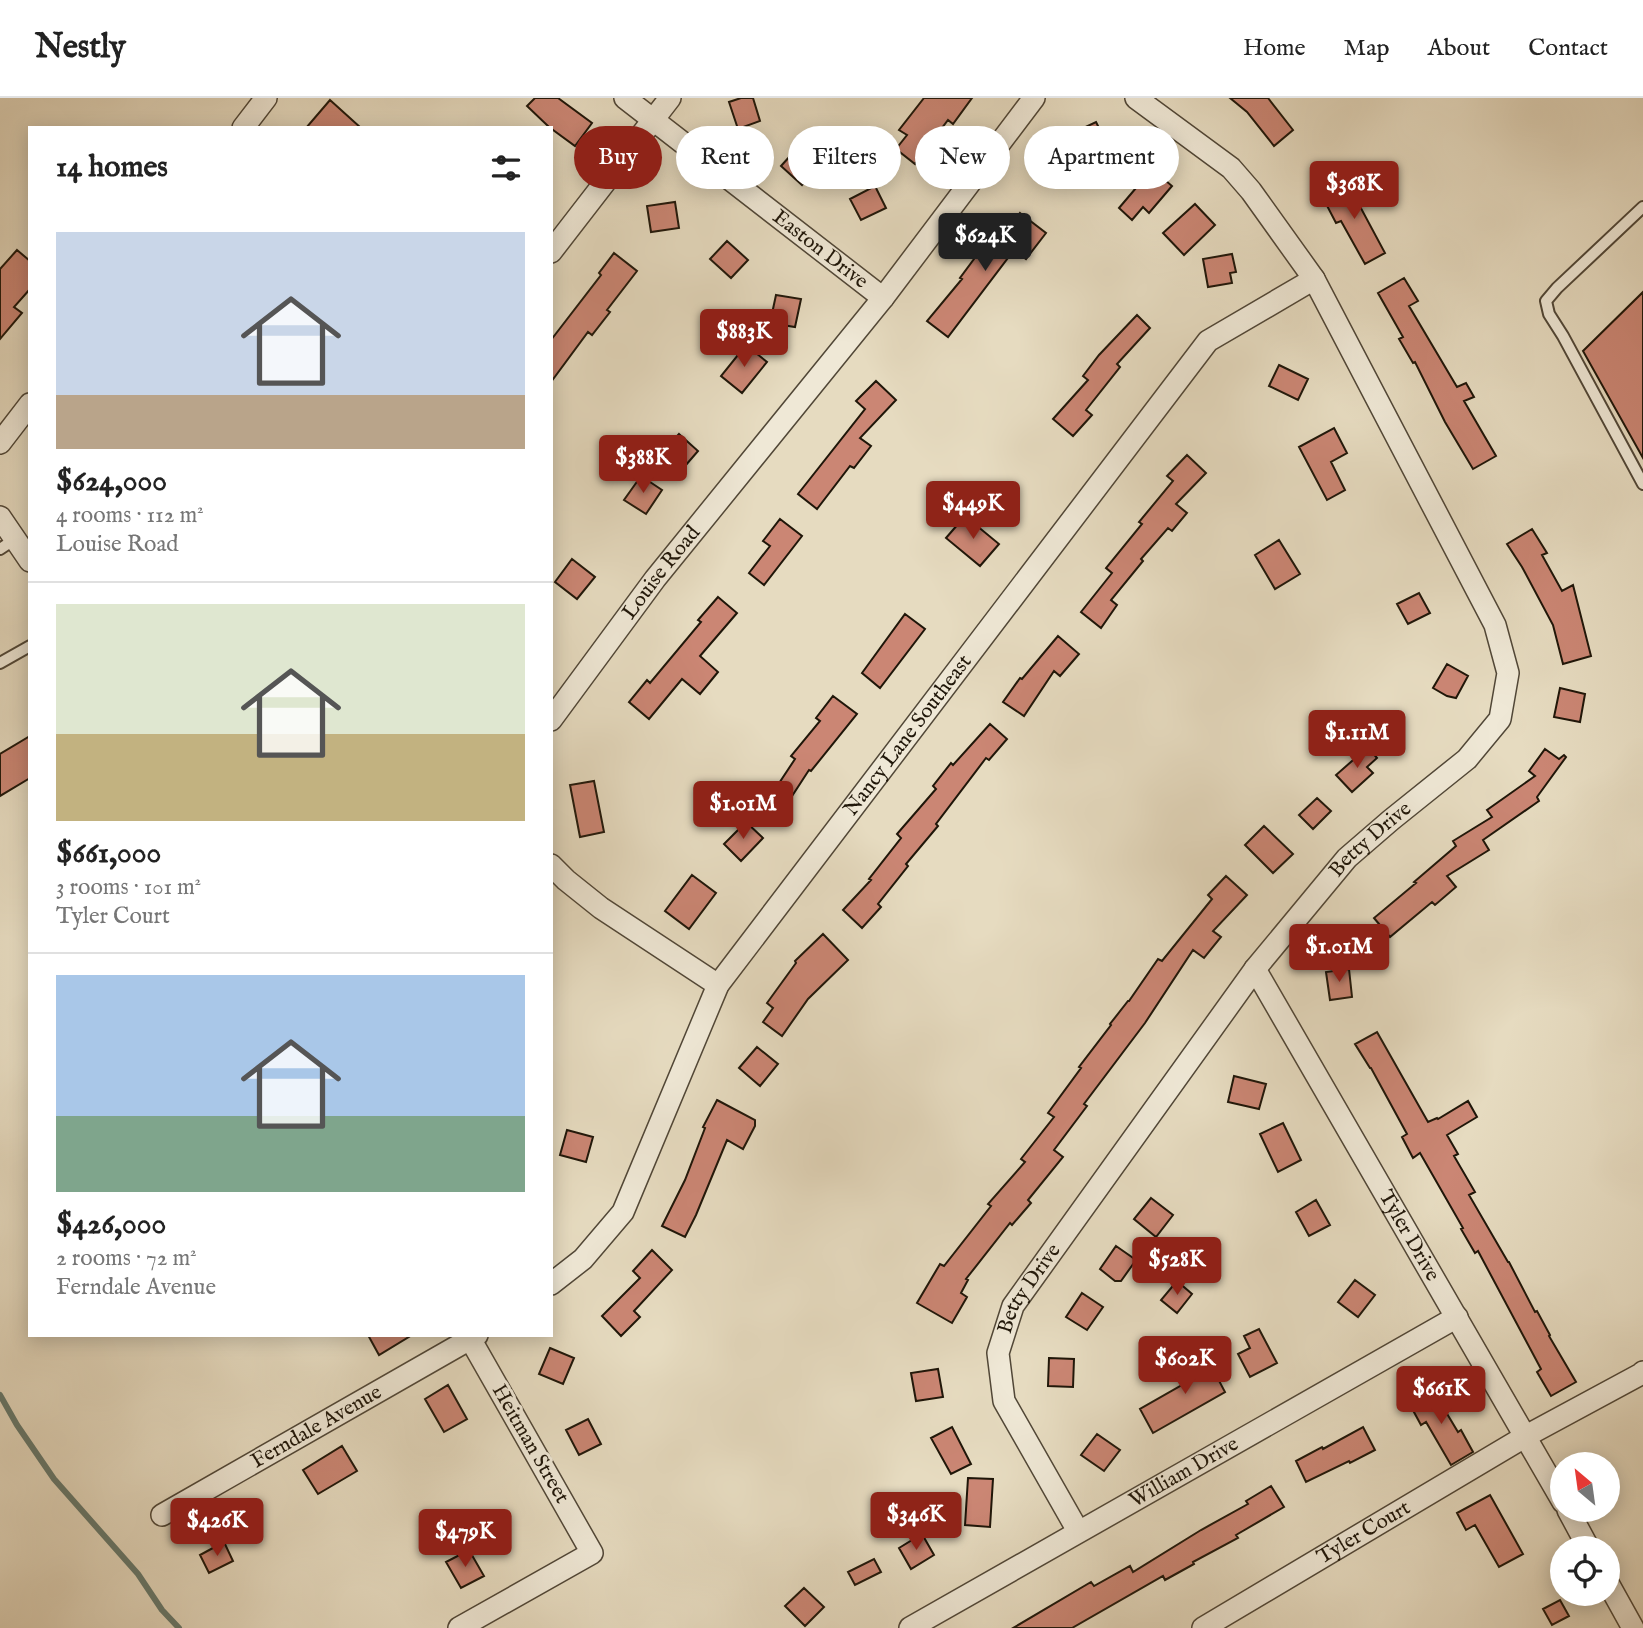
<!DOCTYPE html>
<html lang="en">
<head>
<meta charset="utf-8">
<style>
  :root { --surface:#fff; --page:#f6f6f6; --text:#222; --muted:#767676; --line:#e0e0e0; --accent:#8f2418 }
  body { margin:0; font-family:"IM FELL English",serif; background:var(--page); color:var(--text); height:100vh; display:flex; flex-direction:column; font-size:26px; white-space:nowrap }
  * { box-sizing:border-box; margin:0 }
  p { font-size:23px; color:var(--muted) }
  .icon { flex:none; width:38px; height:38px; fill:none; stroke:currentColor; stroke-width:2; stroke-linecap:round; stroke-linejoin:round }
  .map { position:relative; flex:1; overflow:hidden }
  .panel { position:absolute; left:28px; top:28px; width:525px; height:1211px; display:flex; flex-direction:column; background:var(--surface); border-radius:0px; box-shadow:0 4px 18px #0003 }
  .panel>* { flex:none }
  .hud { position:absolute; left:574px; top:28px; width:665px; height:63px; display:flex; gap:14px }
  .needle { width:46px; rotate:331deg }
  .fabs { position:absolute; left:1550px; top:1354px; display:grid; gap:14px }
  .fabs a { display:grid; place-items:center; width:70px; height:70px; border-radius:50%; background:var(--surface); box-shadow:0 4px 18px #0003; font-size:35px }
  .price { position:absolute; translate:-50% -60px; padding:0 16px; border-radius:7px; background:var(--accent); color:#fff; font-size:23px; line-height:46px; filter:drop-shadow(0 2px 4px #0008) }
  .price::after { content:''; position:absolute; left:50%; top:42px; width:21px; height:16px; margin-left:-10px; background:inherit; clip-path:polygon(0 0,100% 0,50% 100%) }
  .price.selected { background:#222; color:#fff }
  ul { padding:0; list-style:none }
  li { display:grid; align-content:center; gap:14px; height:371px; padding:0 28px }
  li+li { border-top:2px solid var(--line) }
  li span { display:grid; place-items:center; height:217px; border-radius:0px; color:#555 }
  li>.icon { margin-inline-start:auto }
  span .icon { width:126px; height:126px; fill:#fffc; stroke-width:1 }
  li b { font-size:30px }
  h2 { display:flex; justify-content:space-between; align-items:center; height:84px; padding:0 28px; font-size:30px }
  .tag { padding:0 24px; border-radius:32px; background:var(--surface); box-shadow:0 4px 18px #0003; font-size:24px; line-height:63px }
  .tag.selected { background:var(--accent); color:#fff }
  header { display:flex; align-items:center; gap:42px; box-sizing:border-box; height:98px; padding:0 35px; background:var(--surface); border-bottom:2px solid var(--line) }
  header strong { font-size:33px }
  nav { display:flex; gap:38px; margin-inline-start:auto; font-size:24px }
  .map>svg:first-child { display:block }
  .lines { fill:none; stroke-linecap:round; stroke-linejoin:round }
  .stream { stroke:#66796d; stroke-width:6 }
  .building { fill:#cb8674; stroke:#1f1609; stroke-width:2 }
  .lane-casing { stroke:#514737; stroke-width:14 }
  .street-casing { stroke:#514737; stroke-width:24 }
  .lane { stroke:#efe8d6; stroke-width:10 }
  .street { stroke:#efe8d6; stroke-width:21 }
  .labels { text-anchor:middle; dominant-baseline:central; stroke-width:6; stroke-linejoin:round; paint-order:stroke }
  .street-label { font-size:21px; fill:#1f1609; stroke:#efe8d6 }
</style>
</head>
<body>
<header>
<strong>Nestly</strong>
<nav><a>Home</a><a>Map</a><a>About</a><a>Contact</a></nav>
</header>
<div class="map">
<svg width="1643" height="1530" viewBox="0 0 1643 1530">
  <rect width="100%" height="100%" fill="#e6dbc0"/>
  <filter id="stains"><feTurbulence type="fractalNoise" baseFrequency=".00286" numOctaves="4"/><feColorMatrix values="0 0 0 0 .2 0 0 0 0 .09 0 0 0 0 .02 0 0 0 .5 -.17"/></filter>
  <radialGradient id="worn" r=".72"><stop offset=".6" stop-color="#630" stop-opacity="0"/><stop offset="1" stop-color="#630" stop-opacity=".3"/></radialGradient>
  <g class="lines">
    <path class="stream" d="M0 1297 17 1327 54 1381 138 1476 162 1512 179 1530"/>
  </g>
  <path class="building" d="M535 0H558L592 25 575 48 549 29 527 8Z
    M741 0H753L760 23 738 31 729 4Z
    M924 0H972L953 26 948 22 915 66 896 51 907 37 899 32Z
    M1230 0H1268L1293 32 1274 48 1247 14Z
    M330 2 361 30H306Z
    M1096 24 1114 60 1087 73 1073 45 1083 40 1079 32Z
    M801 46 822 65 802 87 781 68Z
    M1144 64 1172 88 1149 115 1143 109 1132 122 1119 110 1136 90 1128 83Z
    M1354 83 1362 98 1356 101 1385 155 1365 166 1341 123 1336 125 1323 100Z
    M875 88 886 110 861 122 850 101Z
    M675 104 679 130 651 134 647 108Z
    M1195 106 1215 127 1184 157 1163 135Z
    M1020 115 1046 135 1026 161 1014 152 948 239 927 223 962 181 960 180 977 157 983 162Z
    M727 143 748 162 731 180 710 161Z
    M17 152 30 163V191L14 209 22 215 0 241V171Z
    M614 155 637 173 607 212 610 214 592 237 588 234 551 284V242L601 177 599 175Z
    M1232 156 1236 174 1230 175 1232 185 1208 189 1203 161Z
    M1404 180 1418 203 1409 208 1457 289 1466 285 1474 299 1464 303 1496 358 1473 371 1445 324 1415 264 1413 265 1399 241 1403 239 1378 195Z
    M1643 194V360L1583 253Z
    M776 197 801 201 795 229 770 225Z
    M1137 217 1150 230 1117 266 1120 269 1086 312 1092 317 1073 338 1053 321 1088 282 1083 278 1099 257Z
    M746 247 767 264 742 295 721 278Z
    M1279 267 1308 281 1298 302 1269 288Z
    M876 283 896 302 860 340 871 348 854 370 850 368 817 411 798 396 865 311 856 303Z
    M1334 330 1347 355 1331 364 1345 392 1327 402 1299 349Z
    M679 336 698 353 679 375 660 357Z
    M1187 357 1206 375 1176 406 1187 415 1172 433 1168 430 1141 461 1143 463 1111 502 1117 507 1101 530 1081 514 1112 475 1106 470 1142 426 1139 424 1173 383 1167 378Z
    M641 378 662 392 646 416 624 402Z
    M965 418 999 446 980 468 946 440Z
    M780 421 802 438 764 487 749 475 770 448 763 443Z
    M1532 431 1547 455 1542 457 1562 493 1573 487 1591 558 1563 566 1553 527 1522 469 1507 446Z
    M1279 442 1300 476 1275 491 1255 457Z
    M572 461 595 479 577 501 555 484Z
    M1419 495 1430 515 1408 526 1397 506Z
    M718 499 737 515 700 558 718 574 700 596 682 581 649 621 629 604 647 582 650 585 701 524 698 522Z
    M905 516 925 531 880 590 862 575Z
    M1058 538 1079 556 1060 578 1054 573 1024 618 1003 604 1020 580 1022 581Z
    M1447 566 1468 578 1456 600 1447 598 1433 590Z
    M1560 590 1585 596 1580 624 1554 619Z
    M833 598 857 616 811 673 809 672 779 718 764 708 795 661 791 658 820 623 816 620Z
    M990 626 1007 641 989 662 986 660 936 726 938 728 906 766 908 768 878 806 881 809 862 830 843 812 871 782 869 781 901 740 897 736 936 691 933 688 951 665 953 667Z
    M30 638V680L0 698V656Z
    M1368 649 1377 660 1367 669 1373 675 1352 694 1336 677Z
    M1545 651 1559 661 1564 657 1566 659 1537 699 1539 703 1483 742 1489 752 1447 778 1456 789 1435 807 1432 804 1390 839 1374 820 1416 785 1414 784 1456 748 1453 743 1492 719 1487 712 1535 678 1529 673Z
    M594 683 604 734 580 739 570 687Z
    M1317 700 1331 713 1313 731 1299 717Z
    M746 724 763 740 741 763 724 746Z
    M1264 728 1293 756 1273 775 1245 747Z
    M692 777 716 795 689 831 665 813Z
    M1226 778 1247 797 1213 833 1221 839 1204 860 1193 852 1145 925 1084 1006 1087 1008 1054 1052 1063 1059 1028 1102 1031 1105 1012 1127 1010 1125 966 1181 968 1182 961 1195 967 1199 952 1225 917 1205 940 1166 944 1168 991 1108 988 1106 1025 1064 1021 1061 1054 1019 1048 1015 1081 970 1079 969 1111 927 1110 926 1128 903H1129L1158 861 1162 863 1212 801 1208 797Z
    M823 836 848 862 808 901 782 938 763 924 773 910 767 905 796 865 795 863Z
    M1349 871 1352 899 1330 902 1326 874Z
    M1377 934 1428 1024 1437 1020 1438 1021 1468 1003 1477 1019 1447 1037 1458 1056 1454 1058 1475 1094 1469 1097 1508 1164H1509L1535 1214 1537 1213 1550 1237 1549 1238 1576 1284 1551 1298 1537 1274 1541 1271 1478 1153 1475 1155 1461 1131 1463 1130 1420 1055 1413 1060 1402 1039 1407 1036 1371 970H1370L1355 946Z
    M757 949 778 966 760 988 739 970Z
    M1234 978 1266 986 1259 1011 1228 1004Z
    M717 1002 755 1022V1028L743 1051 727 1042 696 1117 685 1139 662 1128 685 1082 705 1030 703 1029Z
    M1283 1025 1301 1062 1278 1074 1260 1036Z
    M567 1032 593 1039 586 1064 560 1057Z
    M1151 1100 1173 1117 1156 1139 1134 1121Z
    M1316 1102 1330 1127 1309 1138 1296 1114Z
    M1116 1148 1136 1162 1121 1183H1115L1100 1171Z
    M652 1152 672 1172 634 1213 640 1219 621 1238 602 1218 640 1180 633 1173Z
    M1355 1182 1375 1197 1358 1219 1338 1204Z
    M1177 1183 1192 1196 1177 1215 1161 1202Z
    M1082 1195 1103 1209 1087 1232 1066 1219Z
    M1259 1231 1277 1265 1250 1279 1238 1256 1250 1250 1244 1238Z
    M368 1237H412L379 1257Z
    M550 1250 574 1260 563 1286 539 1276Z
    M1206 1258 1225 1294 1153 1335 1140 1311 1187 1284 1181 1272Z
    M1049 1260 1074 1261 1073 1289 1048 1288Z
    M938 1271 943 1299 916 1303 911 1275Z
    M448 1287 467 1321 444 1334 425 1301Z
    M1431 1289 1458 1334 1461 1332 1473 1354 1451 1367 1426 1324 1421 1327 1408 1303Z
    M588 1321 601 1346 579 1357 566 1332Z
    M952 1329 971 1366 951 1376 931 1340Z
    M1363 1329 1375 1352 1350 1365 1349 1363 1306 1384 1296 1363 1322 1349 1323 1351Z
    M1097 1336 1120 1352 1104 1373 1081 1357Z
    M342 1348 357 1373 318 1396 303 1372Z
    M968 1380 993 1381 990 1429 965 1427Z
    M1271 1388 1284 1409 1236 1437 1238 1440 1193 1464 1194 1466 1165 1482 1163 1478 1072 1530H1013L1091 1484 1094 1488 1130 1468 1133 1474 1201 1432 1248 1406 1246 1403Z
    M1490 1397 1523 1456 1499 1469 1475 1427 1466 1432 1457 1415Z
    M922 1436 934 1457 911 1471 899 1450Z
    M224 1444 233 1463 209 1475 200 1457Z
    M469 1452 484 1478 461 1490 446 1464Z
    M874 1461 881 1474 855 1487 848 1474Z
    M804 1490 824 1509 805 1528 785 1508Z
    M1560 1502 1569 1518 1552 1527 1543 1511Z"/>
  <g class="lines">
    <defs>
      <path id="lane" d="M1643 109 1557 190 1546 203 1549 216 1563 238 1643 386
        M0 451 15 441
        M0 565 30 548"/>
      <g id="street">
        <path id="s1" d="M625 0 883 200"/>
        <path d="M243 30 266 0"/>
        <path d="M551 154 670 0"/>
        <path d="M0 345 30 306"/>
        <path d="M0 419 30 463"/>
        <path id="s2" d="M551 622 655 481 883 200 1034 0"/>
        <path d="M551 767 566 782 601 810 718 887"/>
        <path id="s3" d="M1255 871 1563 1404"/>
        <path id="s4" d="M551 1186 583 1161 623 1114 718 887 1208 243 1314 181"/>
        <path d="M1568 1412 1589 1451"/>
        <path id="s5" d="M162 1417 477 1237"/>
        <path id="s6" d="M1078 1433 1004 1303 998 1255 1013 1208 1255 871 1347 760 1391 722 1467 661 1500 621 1508 575 1495 527 1314 181 1251 93 1231 70 1136 0"/>
        <path d="M1608 1485 1633 1530"/>
        <path d="M459 1530 592 1455 468 1237"/>
        <path id="s7" d="M910 1530 1457 1219"/>
        <path id="s8" d="M1203 1530 1526 1338 1641 1276 1643 1274"/>
      </g>
    </defs>
    <use href="#lane" class="lane-casing"/>
    <use href="#street" class="street-casing"/>
    <use href="#lane" class="lane"/>
    <use href="#street" class="street"/>
  </g>
  <g class="labels">
    <g class="street-label">
      <text stroke="none"><textPath href="#s1" startOffset="247">Easton Drive</textPath></text>
      <text stroke="none"><textPath href="#s2" startOffset="184">Louise Road</textPath></text>
      <text stroke="none"><textPath href="#s4" startOffset="662">Nancy Lane Southeast</textPath></text>
      <text stroke="none"><textPath href="#s6" startOffset="836">Betty Drive</textPath></text>
      <text stroke="none"><textPath href="#s3" startOffset="308">Tyler Drive</textPath></text>
      <text stroke="none"><textPath href="#s6" startOffset="270">Betty Drive</textPath></text>
      <text stroke="none"><textPath href="#s5" startOffset="178">Ferndale Avenue</textPath></text>
      <text transform="translate(530 1346) rotate(60)">Heitman Street</text>
      <text stroke="none"><textPath href="#s7" startOffset="315">William Drive</textPath></text>
      <text stroke="none"><textPath href="#s8" startOffset="187">Tyler Court</textPath></text>
    </g>
  </g>
  <rect width="100%" height="100%" filter="url(#stains)"/>
  <rect width="100%" height="100%" fill="url(#worn)"/>
</svg>
<div class="fabs">
<a><svg class="needle" viewBox="-14 -14 28 28"><path d="M0-13l5 13h-10z" fill="#e53935"/><path d="M0 13l5-13h-10z" fill="#767676"/></svg></a>
<a><svg class="icon" aria-label="locate" viewBox="0 0 24 24"><circle cx="12" cy="12" r="6"/><path d="M12 2v4M12 18v4M2 12h4M18 12h4"/></svg></a>
</div>
<b class="price" style="left:1354px;top:123px">$368K</b>
<b class="price selected" style="left:985px;top:175px">$624K</b>
<b class="price" style="left:744px;top:271px">$883K</b>
<b class="price" style="left:643px;top:397px">$388K</b>
<b class="price" style="left:973px;top:443px">$449K</b>
<b class="price" style="left:1357px;top:672px">$1.11M</b>
<b class="price" style="left:743px;top:743px">$1.01M</b>
<b class="price" style="left:1339px;top:886px">$1.01M</b>
<b class="price" style="left:1177px;top:1199px">$528K</b>
<b class="price" style="left:1185px;top:1298px">$602K</b>
<b class="price" style="left:1441px;top:1328px">$661K</b>
<b class="price" style="left:916px;top:1454px">$346K</b>
<b class="price" style="left:217px;top:1460px">$426K</b>
<b class="price" style="left:465px;top:1471px">$479K</b>
<div class="hud">
<a class="tag selected">Buy</a>
<a class="tag">Rent</a>
<a class="tag">Filters</a>
<a class="tag">New</a>
<a class="tag">Apartment</a>
</div>
<section class="panel">
<h2>14 homes<svg class="icon" aria-label="filters" viewBox="0 0 24 24"><path d="M4 7h16M4 17h16"/><circle cx="9" cy="7" r="2"/><circle cx="15" cy="17" r="2"/></svg></h2>
<ul>
<li><span style="background:linear-gradient(#c9d6e8 75%,#b9a48a 0)"><svg class="icon" aria-label="home" viewBox="0 0 24 24"><path d="M3 11l9-7 9 7M6 9v11h12V9"/></svg></span><div><b>$624,000</b><p>4 rooms · 112 m²</p><p>Louise Road</p></div></li>
<li><span style="background:linear-gradient(#dfe7d0 60%,#c2b280 0)"><svg class="icon" aria-label="home" viewBox="0 0 24 24"><path d="M3 11l9-7 9 7M6 9v11h12V9"/></svg></span><div><b>$661,000</b><p>3 rooms · 101 m²</p><p>Tyler Court</p></div></li>
<li><span style="background:linear-gradient(#a9c7e8 65%,#7fa58c 0)"><svg class="icon" aria-label="home" viewBox="0 0 24 24"><path d="M3 11l9-7 9 7M6 9v11h12V9"/></svg></span><div><b>$426,000</b><p>2 rooms · 72 m²</p><p>Ferndale Avenue</p></div></li>
</ul>
</section>
</div>
</body>
</html>
